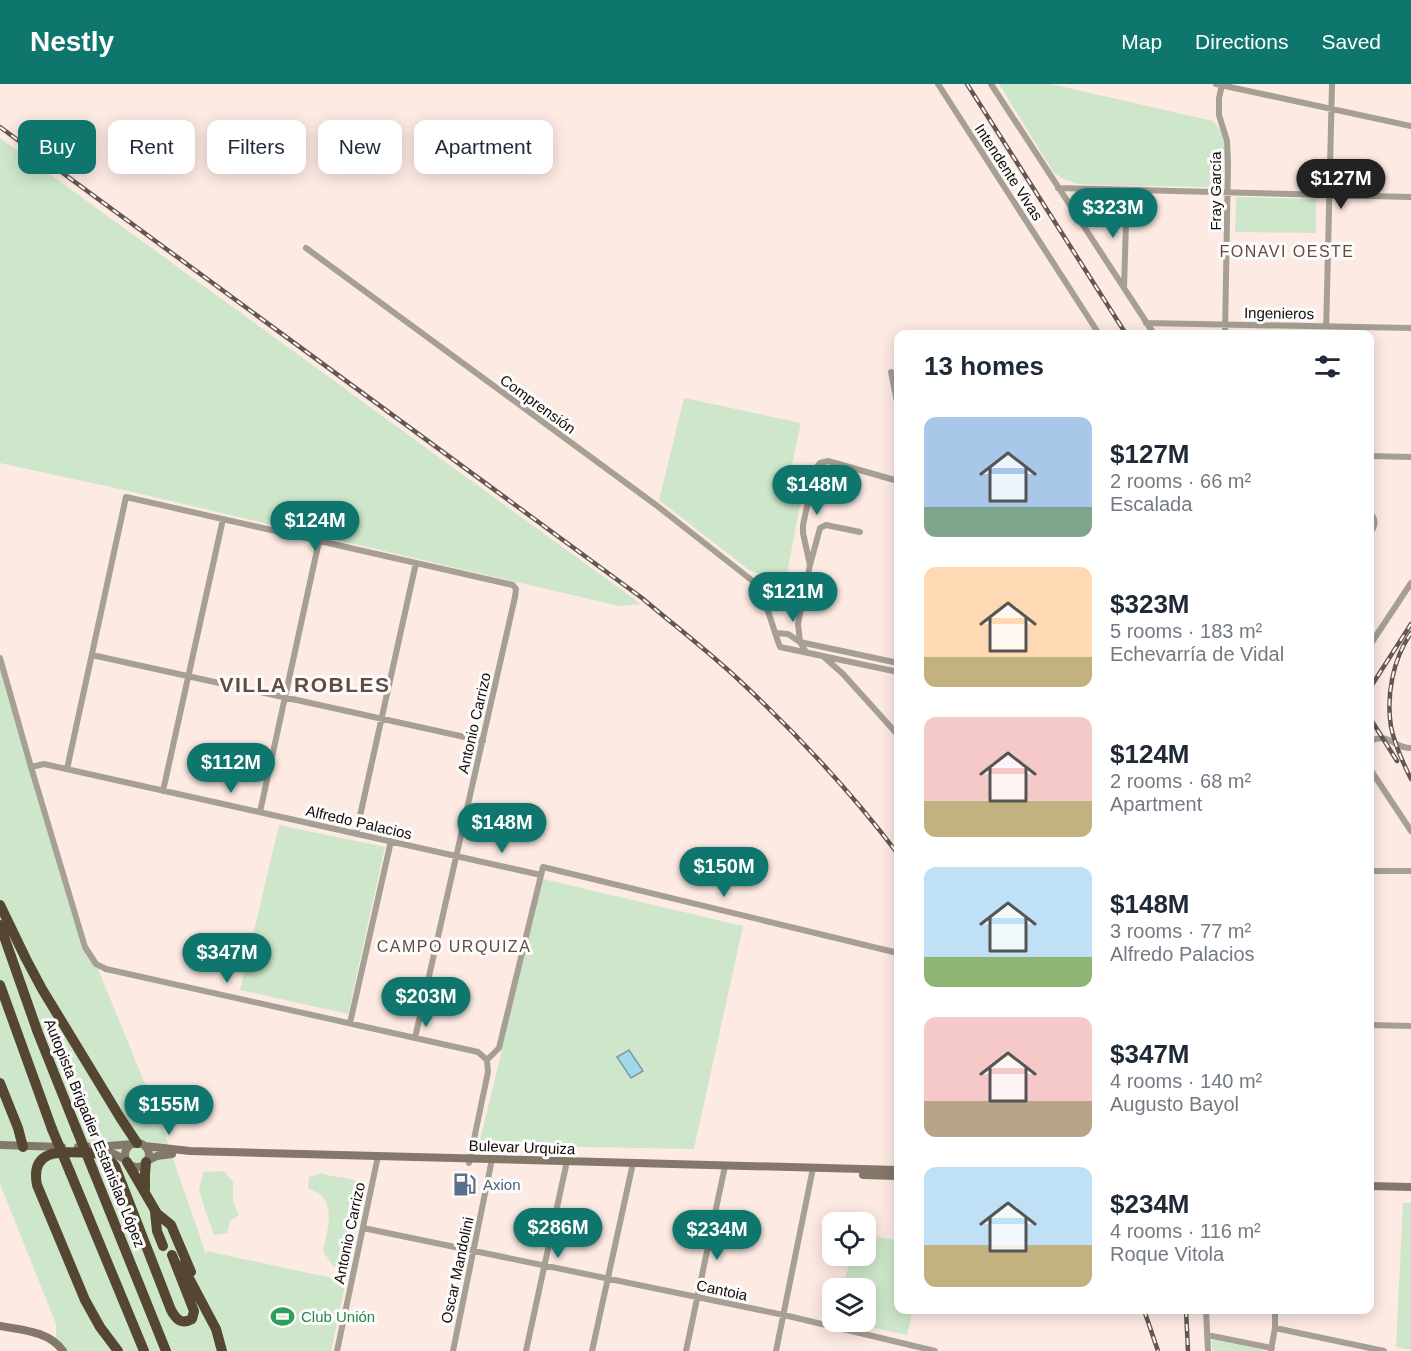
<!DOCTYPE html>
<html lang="en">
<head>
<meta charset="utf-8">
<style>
  :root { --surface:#fff; --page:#f6f6f7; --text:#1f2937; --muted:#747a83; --accent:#0f766e }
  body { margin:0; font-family:Arial,sans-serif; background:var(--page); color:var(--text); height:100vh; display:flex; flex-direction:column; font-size:22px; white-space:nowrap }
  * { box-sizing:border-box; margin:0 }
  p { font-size:20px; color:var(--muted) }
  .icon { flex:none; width:33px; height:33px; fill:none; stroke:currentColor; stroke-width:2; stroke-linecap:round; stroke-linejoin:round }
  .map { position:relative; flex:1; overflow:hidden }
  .drawer { position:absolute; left:894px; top:246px; width:480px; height:984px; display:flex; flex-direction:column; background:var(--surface); border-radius:12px; box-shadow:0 3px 15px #0003 }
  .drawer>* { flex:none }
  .banner { position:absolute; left:18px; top:36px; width:570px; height:54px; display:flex; gap:12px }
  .tools { position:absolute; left:822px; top:1128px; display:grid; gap:12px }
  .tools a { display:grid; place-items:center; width:54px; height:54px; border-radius:12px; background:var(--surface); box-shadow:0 3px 15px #0003; font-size:30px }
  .price { position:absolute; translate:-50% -51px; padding:0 14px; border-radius:21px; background:var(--accent); color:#fff; font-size:20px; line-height:39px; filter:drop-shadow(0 2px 3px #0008) }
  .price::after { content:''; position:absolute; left:50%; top:36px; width:18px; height:14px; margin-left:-9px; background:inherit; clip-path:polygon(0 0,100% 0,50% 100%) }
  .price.active { background:#222; color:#fff }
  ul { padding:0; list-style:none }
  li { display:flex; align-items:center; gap:18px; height:150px; padding:0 30px }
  li span { display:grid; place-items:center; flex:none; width:168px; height:120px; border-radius:12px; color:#555 }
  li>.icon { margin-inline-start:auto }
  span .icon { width:72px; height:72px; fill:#fffc; stroke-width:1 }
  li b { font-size:26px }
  h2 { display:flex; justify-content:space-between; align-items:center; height:72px; padding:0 30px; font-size:26px }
  .pill { padding:0 21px; border-radius:12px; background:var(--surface); box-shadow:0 3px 15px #0003; font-size:21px; line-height:54px }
  .pill.active { background:var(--accent); color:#fff }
  header { display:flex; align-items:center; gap:36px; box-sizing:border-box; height:84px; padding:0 30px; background:var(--accent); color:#fff }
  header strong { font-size:28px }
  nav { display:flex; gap:33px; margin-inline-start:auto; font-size:21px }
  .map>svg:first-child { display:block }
  .green { fill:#cee7ca }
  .water { fill:#a2d9e9; stroke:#789ba6; stroke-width:1.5 }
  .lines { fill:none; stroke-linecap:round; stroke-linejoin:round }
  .minor { stroke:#a69f94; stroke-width:6 }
  .secondary { stroke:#837869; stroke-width:8 }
  .motorway { stroke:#554631; stroke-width:10 }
  .rail-casing { stroke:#645753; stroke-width:4.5 }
  .rail { stroke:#fcfcfc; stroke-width:2; stroke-dasharray:7; stroke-linecap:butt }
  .motorway-bridge { stroke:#554631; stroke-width:10 }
  .labels { text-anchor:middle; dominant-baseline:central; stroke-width:6; stroke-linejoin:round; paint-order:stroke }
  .street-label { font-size:15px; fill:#150b08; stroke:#fcfcfc }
  .service-label { font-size:15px; fill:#4e5e75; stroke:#fcfcfc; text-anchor:start }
  .leisure-label { font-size:15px; fill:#27864d; stroke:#fcfcfc; text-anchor:start }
  .neighbourhood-label { font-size:16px; letter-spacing:1.5px; fill:#644b41; stroke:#fcfcfc }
  .district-label { font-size:21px; font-weight:bold; letter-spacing:1.5px; fill:#644b41; stroke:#fcfcfc }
</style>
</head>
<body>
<header>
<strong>Nestly</strong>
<nav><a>Map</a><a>Directions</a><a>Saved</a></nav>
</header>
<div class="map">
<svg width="1411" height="1267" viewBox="0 0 1411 1267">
  <rect width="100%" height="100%" fill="#fdeae3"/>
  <path class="green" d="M999 0H1051L1213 37C1216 40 1220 45 1221 49 1227 61 1226 91 1221 102L1207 103 1077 100 1062 94 1054 89Z
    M0 54C214 209 427 365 641 520L619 522 124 406 0 379Z
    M1236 113 1316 115V149L1235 148Z
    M684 314 801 339 791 385 806 389 785 500 749 486 659 416Z
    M0 574 85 862 96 880 159 1034 208 1176 206 1167 346 1197 331 1267H63L56 1258V1240L0 1100Z
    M279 741 385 763 348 930 240 906Z
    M543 795 743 842 694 1065 479 1061Z
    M224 1087 233 1098V1118L239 1131 230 1137 227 1149 214 1151 206 1129 199 1106 203 1088Z
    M321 1089C336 1095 346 1091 360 1099L362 1109 351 1127 354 1142 346 1163 345 1185 333 1182 323 1167C326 1151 334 1129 324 1115 321 1110 314 1107 308 1104L309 1093Z
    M1403 1119H1411V1266L1396 1263Z
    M866 1150 898 1157V1226H913L907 1251 848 1238H866V1204H843L851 1172H866Z
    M1215 1256 1260 1265 1264 1267H1213L1211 1257Z"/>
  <path class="water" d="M629 966 643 987 631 994 617 973Z"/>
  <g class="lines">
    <path class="minor" d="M938 0 1099 250
      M991 0 1154 250
      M1216 0 1411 42
      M1222 1 1219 14V31L1227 57 1228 79 1225 250
      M1058 104 1411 113
      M306 164 656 421 754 498 764 505 803 517
      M1124 204 1127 106
      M1146 239 1411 244
      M1326 250 1332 0
      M891 288 898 323
      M1370 372 1411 373
      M1370 429C1376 435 1376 442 1370 448
      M810 481 803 449V441L815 385 820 379 828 377 898 397
      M756 501C768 520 772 542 780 563L898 588
      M775 549 788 550 800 558 898 579
      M1370 561 1411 499
      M806 568 800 558 798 540 810 481 820 444 826 441 860 448
      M92 571 483 657
      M824 573 843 590 898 651
      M0 574 31 683 85 863 96 880 106 885 478 968 487 976
      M1370 657C1391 648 1392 664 1411 664
      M31 683 44 680 541 791
      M67 685 126 413 513 501 516 505 515 513 415 954
      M1370 685 1411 747
      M163 707 223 435
      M260 728 319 457
      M356 750 416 479
      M1370 787H1411
      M350 939 391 757
      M1370 941 1411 942
      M469 1079 488 988 487 976 499 964 543 783 898 869
      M363 1144 784 1231 935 1267
      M1206 1226 1208 1267
      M1275 1244 1384 1267
      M1207 1251 1272 1264
      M1271 1266 1275 1244V1226
      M337 1267 378 1072
      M453 1267 492 1075
      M526 1267 567 1077
      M592 1267 633 1079
      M686 1267 725 1082
      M776 1267 813 1084"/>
    <path class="secondary" d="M125 1071a12 12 0 1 1 24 0a12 12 0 1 1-24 0Z
      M0 1061 62 1063
      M145 1062 190 1067 898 1086
      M78 1063 108 1062 133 1060
      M102 1065 116 1071 126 1076
      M147 1077 157 1072 172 1070
      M863 1091 898 1092
      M1370 1102 1411 1103
      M0 1242C22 1246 49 1247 63 1267"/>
    <path class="motorway" d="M0 821 26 875 42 905 121 1035 137 1059
      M0 841 38 949 76 1044
      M0 901 52 1045
      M0 999 18 1044 23 1063
      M127 1078 159 1133
      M93 1086 166 1267
      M70 1088 144 1267
      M145 1105V1089L146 1078
      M155 1128 171 1141 191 1188
      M155 1128 157 1147 163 1162
      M182 1181 216 1245 222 1267
      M118 1267 100 1243 85 1216 37 1101C29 1060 69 1069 95 1069 105 1071 109 1075 115 1082L171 1226C176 1235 181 1241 192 1235L194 1227 172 1171"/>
    <defs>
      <path id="rail" d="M967 0 1126 250
        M0 43 642 514C675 542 709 568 740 597 797 650 851 708 898 770
        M1411 549C1393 575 1386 611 1391 643 1395 661 1403 679 1411 695
        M1370 604 1411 540
        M1370 634 1397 677
        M1144 1226 1158 1267
        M1186 1226 1188 1267"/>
    </defs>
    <use href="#rail" class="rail-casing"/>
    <use href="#rail" class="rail"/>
    <path class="motorway-bridge" d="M76 1044 93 1086
      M52 1045 70 1088"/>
  </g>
  <defs>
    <symbol id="fuel-bare" viewBox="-9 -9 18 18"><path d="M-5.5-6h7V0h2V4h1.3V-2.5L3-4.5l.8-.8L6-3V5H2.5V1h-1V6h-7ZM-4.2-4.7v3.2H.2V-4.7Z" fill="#5c6f8a" stroke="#fcfcfc" stroke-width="2.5" paint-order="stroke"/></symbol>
    <symbol id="stadium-bare" viewBox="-9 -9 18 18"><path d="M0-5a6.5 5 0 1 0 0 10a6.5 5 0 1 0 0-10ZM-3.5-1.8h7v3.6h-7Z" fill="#2e9e5b" stroke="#fcfcfc" stroke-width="2.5" paint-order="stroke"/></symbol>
  </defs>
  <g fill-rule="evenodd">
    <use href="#fuel-bare" x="448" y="1084" width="33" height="33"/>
    <use href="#stadium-bare" x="266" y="1216" width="33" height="33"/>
  </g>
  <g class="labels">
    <g class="street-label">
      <text transform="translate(1009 88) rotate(57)">Intendente Vivas</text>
      <text transform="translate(1215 107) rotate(-90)">Fray García</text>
      <text transform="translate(1279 229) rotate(1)">Ingenieros</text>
      <text transform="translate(538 320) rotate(36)">Comprensión</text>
      <text transform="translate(474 639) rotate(-77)">Antonio Carrizo</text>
      <text transform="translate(359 738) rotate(13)">Alfredo Palacios</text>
      <text transform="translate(95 1049) rotate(68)">Autopista Brigadier Estanislao López</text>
      <text transform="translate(522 1063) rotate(2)">Bulevar Urquiza</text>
      <text transform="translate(349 1149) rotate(-78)">Antonio Carrizo</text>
      <text transform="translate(457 1186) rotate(-78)">Oscar Mandolini</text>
      <text transform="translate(722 1206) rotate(12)">Cantoia</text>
    </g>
    <g class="service-label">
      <text x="483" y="1100">Axion</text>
    </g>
    <g class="leisure-label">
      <text x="301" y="1232">Club Unión</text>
    </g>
    <g class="neighbourhood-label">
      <text x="1287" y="167">FONAVI OESTE</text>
      <text x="454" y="862">CAMPO URQUIZA</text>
    </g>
    <g class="district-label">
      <text x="305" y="600">VILLA ROBLES</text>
    </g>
  </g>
</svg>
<div class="tools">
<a><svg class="icon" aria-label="locate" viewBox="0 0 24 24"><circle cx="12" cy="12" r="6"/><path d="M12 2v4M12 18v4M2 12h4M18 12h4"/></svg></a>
<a><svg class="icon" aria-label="layers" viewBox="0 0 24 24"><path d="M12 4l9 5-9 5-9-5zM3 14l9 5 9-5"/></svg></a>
</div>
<b class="price active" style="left:1341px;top:126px">$127M</b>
<b class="price" style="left:1113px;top:155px">$323M</b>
<b class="price" style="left:817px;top:432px">$148M</b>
<b class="price" style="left:315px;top:468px">$124M</b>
<b class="price" style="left:793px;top:539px">$121M</b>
<b class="price" style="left:231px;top:710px">$112M</b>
<b class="price" style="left:502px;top:770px">$148M</b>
<b class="price" style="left:724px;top:814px">$150M</b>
<b class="price" style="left:227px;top:900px">$347M</b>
<b class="price" style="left:426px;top:944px">$203M</b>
<b class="price" style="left:169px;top:1052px">$155M</b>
<b class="price" style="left:558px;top:1175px">$286M</b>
<b class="price" style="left:717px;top:1177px">$234M</b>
<div class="banner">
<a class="pill active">Buy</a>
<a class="pill">Rent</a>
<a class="pill">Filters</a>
<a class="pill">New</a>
<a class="pill">Apartment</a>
</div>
<section class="drawer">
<h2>13 homes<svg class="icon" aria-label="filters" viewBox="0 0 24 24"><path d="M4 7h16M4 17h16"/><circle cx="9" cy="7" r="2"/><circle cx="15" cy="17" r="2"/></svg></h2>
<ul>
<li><span style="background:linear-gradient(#a9c7e8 75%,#7fa58c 0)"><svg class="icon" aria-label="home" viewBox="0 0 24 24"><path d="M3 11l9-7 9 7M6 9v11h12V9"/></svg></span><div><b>$127M</b><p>2 rooms · 66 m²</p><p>Escalada</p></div></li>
<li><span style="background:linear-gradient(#ffd9b3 75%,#c2b280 0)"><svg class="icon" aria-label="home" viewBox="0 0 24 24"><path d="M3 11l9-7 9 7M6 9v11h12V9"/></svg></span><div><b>$323M</b><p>5 rooms · 183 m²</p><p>Echevarría de Vidal</p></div></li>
<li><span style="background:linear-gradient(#f6c9c9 70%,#c2b280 0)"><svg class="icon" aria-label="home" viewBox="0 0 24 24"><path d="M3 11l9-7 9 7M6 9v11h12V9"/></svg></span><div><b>$124M</b><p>2 rooms · 68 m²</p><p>Apartment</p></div></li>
<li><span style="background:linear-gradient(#bfe0f5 75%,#8fb573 0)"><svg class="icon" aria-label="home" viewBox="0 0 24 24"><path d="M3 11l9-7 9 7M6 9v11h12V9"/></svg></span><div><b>$148M</b><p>3 rooms · 77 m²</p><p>Alfredo Palacios</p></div></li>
<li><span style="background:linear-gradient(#f6c9c9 70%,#b9a48a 0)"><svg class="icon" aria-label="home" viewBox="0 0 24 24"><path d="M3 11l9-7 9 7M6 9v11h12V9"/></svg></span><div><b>$347M</b><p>4 rooms · 140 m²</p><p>Augusto Bayol</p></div></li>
<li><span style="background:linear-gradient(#bfe0f5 65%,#c2b280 0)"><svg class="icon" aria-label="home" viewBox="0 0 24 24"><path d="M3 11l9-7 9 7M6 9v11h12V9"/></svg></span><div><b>$234M</b><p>4 rooms · 116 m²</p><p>Roque Vitola</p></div></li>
</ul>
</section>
</div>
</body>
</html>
